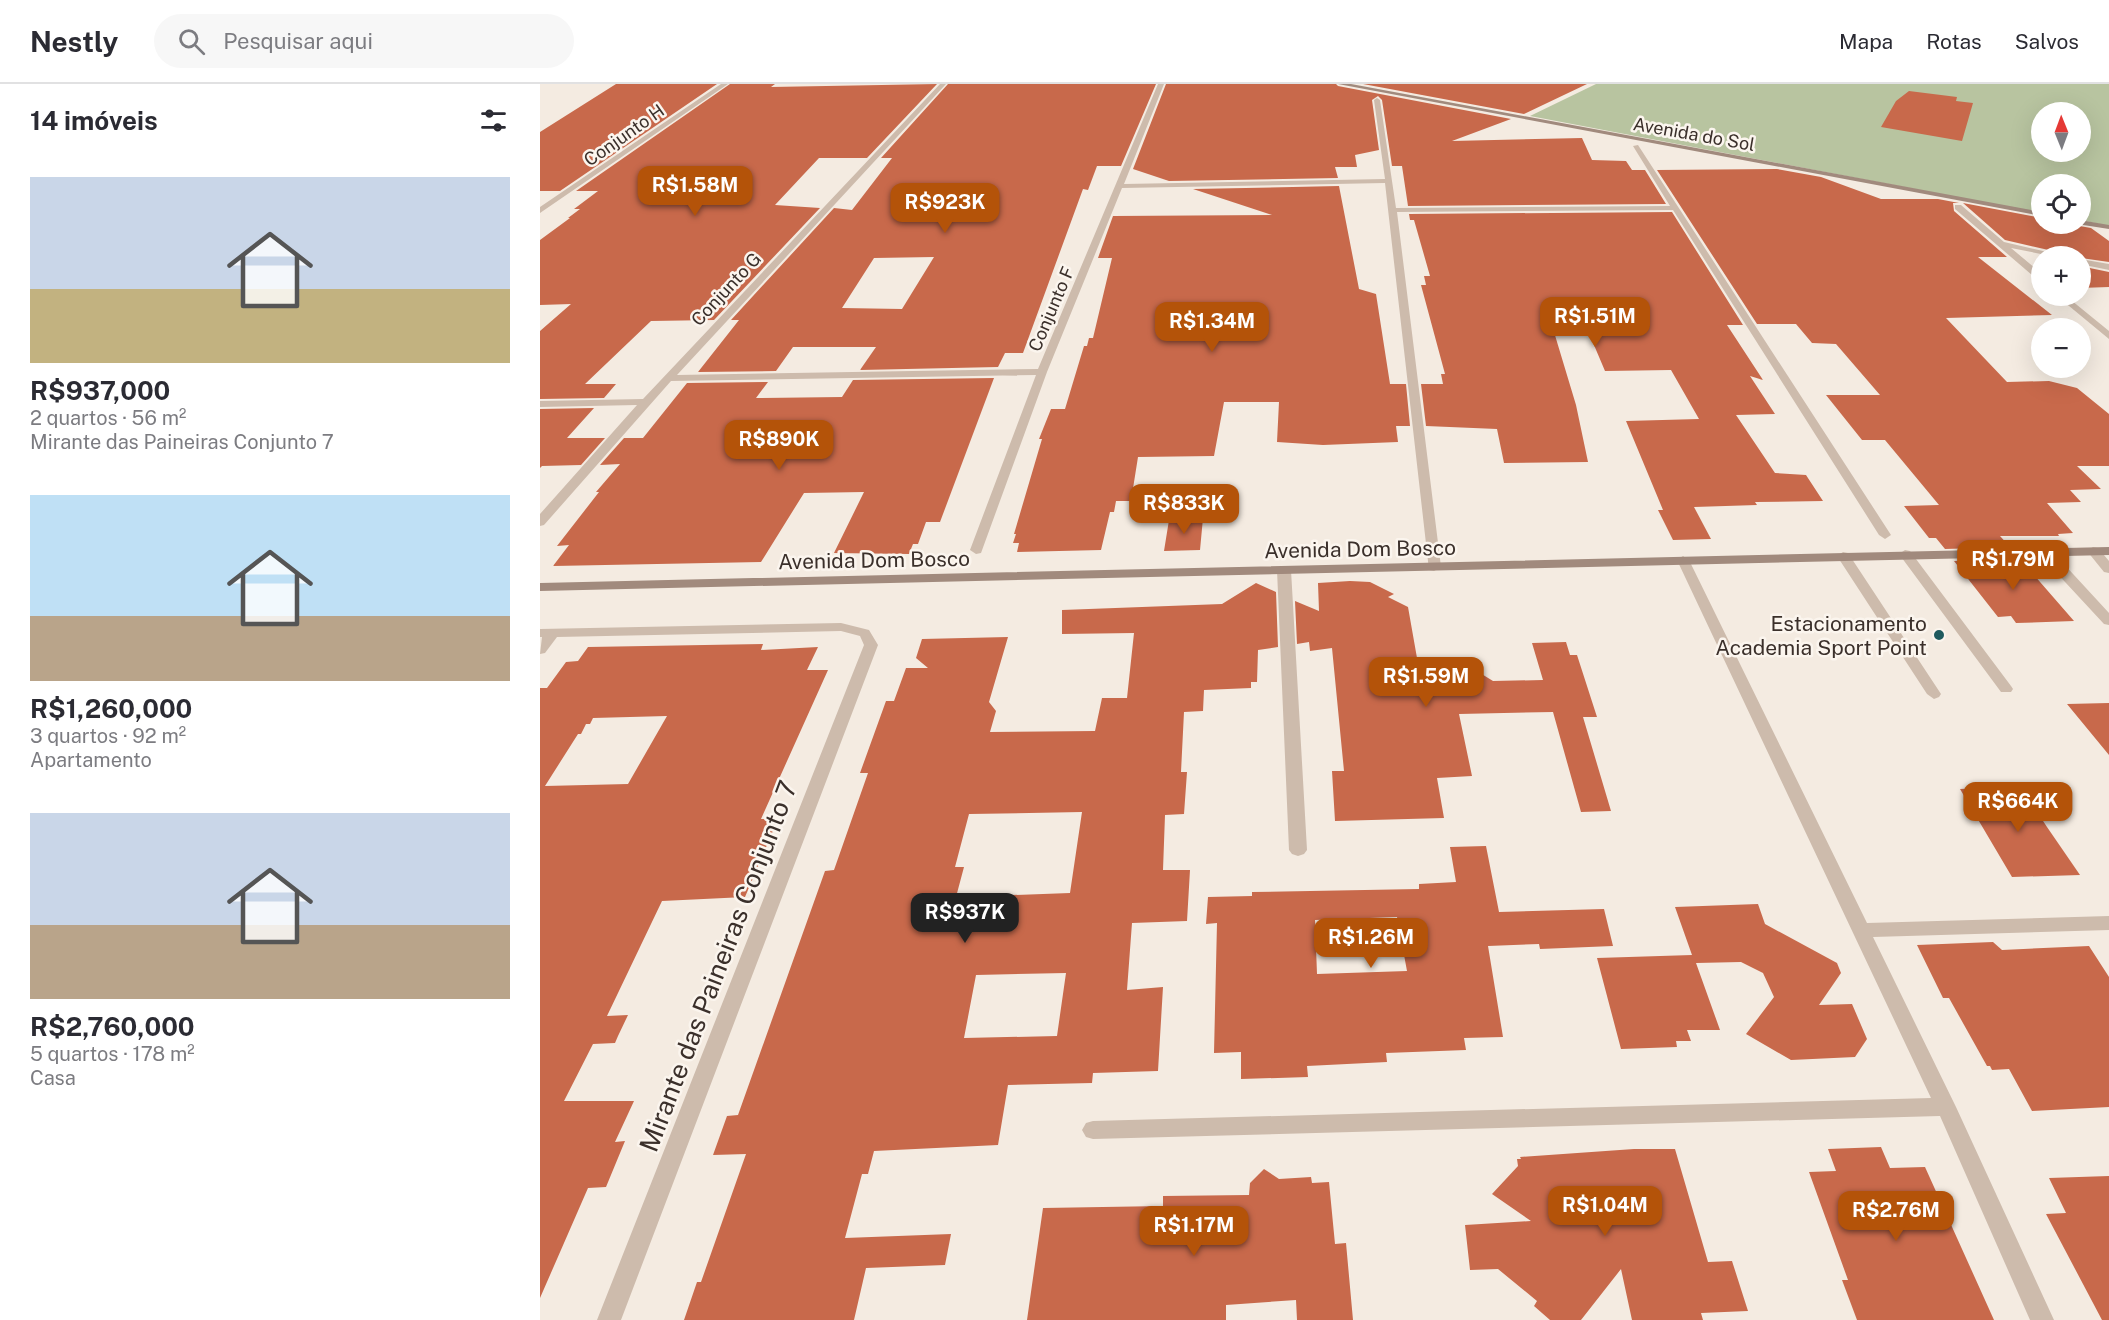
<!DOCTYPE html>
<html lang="pt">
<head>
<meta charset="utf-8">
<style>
  :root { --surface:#fff; --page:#f7f7f7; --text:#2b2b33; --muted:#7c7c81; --line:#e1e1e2; --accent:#b45309 }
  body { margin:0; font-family:"Public Sans",sans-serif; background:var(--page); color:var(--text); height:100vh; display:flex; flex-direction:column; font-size:22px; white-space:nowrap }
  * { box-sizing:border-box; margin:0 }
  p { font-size:20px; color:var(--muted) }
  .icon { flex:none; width:33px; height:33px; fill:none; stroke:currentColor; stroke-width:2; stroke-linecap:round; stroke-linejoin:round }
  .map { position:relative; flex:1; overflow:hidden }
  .panel { display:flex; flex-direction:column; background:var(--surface); width:540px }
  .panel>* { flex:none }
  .needle { width:39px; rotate:359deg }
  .fabs { position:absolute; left:1491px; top:18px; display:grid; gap:12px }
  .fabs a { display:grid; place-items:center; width:60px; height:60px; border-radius:50%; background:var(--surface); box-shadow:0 6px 24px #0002; font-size:30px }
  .price { position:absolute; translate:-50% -51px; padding:0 14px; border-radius:12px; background:var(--accent); color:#fff; font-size:20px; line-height:39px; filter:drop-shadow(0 2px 3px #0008) }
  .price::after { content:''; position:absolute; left:50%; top:36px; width:18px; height:14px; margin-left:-9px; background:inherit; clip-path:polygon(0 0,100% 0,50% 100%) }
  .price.selected { background:#222; color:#fff }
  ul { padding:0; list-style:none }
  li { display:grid; align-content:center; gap:12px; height:318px; padding:0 30px }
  li span { display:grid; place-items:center; height:186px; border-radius:0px; color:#555 }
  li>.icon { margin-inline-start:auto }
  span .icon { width:108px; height:108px; fill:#fffc; stroke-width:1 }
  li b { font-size:26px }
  h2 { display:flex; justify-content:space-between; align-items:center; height:72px; padding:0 30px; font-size:26px }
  header { display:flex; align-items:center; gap:36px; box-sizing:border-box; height:84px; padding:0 30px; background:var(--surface); border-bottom:2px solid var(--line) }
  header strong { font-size:28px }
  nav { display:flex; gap:33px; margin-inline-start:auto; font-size:21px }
  .search { width:420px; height:54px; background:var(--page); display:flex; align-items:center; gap:15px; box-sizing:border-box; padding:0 21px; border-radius:33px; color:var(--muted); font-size:22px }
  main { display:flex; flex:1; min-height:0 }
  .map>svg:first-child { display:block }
  .green { fill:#b8c4a0; fill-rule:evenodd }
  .building { fill:#c8694b; fill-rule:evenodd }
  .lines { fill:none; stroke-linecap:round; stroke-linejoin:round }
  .lane { fill:#cdbbac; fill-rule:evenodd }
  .street { fill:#cdbbac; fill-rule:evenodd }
  .secondary { fill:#a18a7d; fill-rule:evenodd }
  .poi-dot { fill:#1f5a5e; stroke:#fbf5ee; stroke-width:2 }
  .labels { text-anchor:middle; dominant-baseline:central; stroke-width:5; stroke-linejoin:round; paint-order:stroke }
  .far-street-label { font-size:18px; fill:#3b302b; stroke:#fbf5ee }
  .street-label { font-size:21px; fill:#3b302b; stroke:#fbf5ee }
  .poi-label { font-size:21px; fill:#3b302b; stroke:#fbf5ee; text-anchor:end }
  .near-street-label { font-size:26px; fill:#3b302b; stroke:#fbf5ee }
</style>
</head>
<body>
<header>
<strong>Nestly</strong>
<div class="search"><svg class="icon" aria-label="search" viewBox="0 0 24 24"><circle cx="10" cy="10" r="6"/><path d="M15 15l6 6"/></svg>Pesquisar aqui</div>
<nav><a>Mapa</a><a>Rotas</a><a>Salvos</a></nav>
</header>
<main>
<section class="panel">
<h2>14 imóveis<svg class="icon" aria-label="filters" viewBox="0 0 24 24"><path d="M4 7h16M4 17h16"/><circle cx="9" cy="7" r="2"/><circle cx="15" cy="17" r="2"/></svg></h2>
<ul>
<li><span style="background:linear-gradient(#c9d6e8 60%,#c2b280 0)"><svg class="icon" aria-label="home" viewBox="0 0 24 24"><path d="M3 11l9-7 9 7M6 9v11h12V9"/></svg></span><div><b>R$937,000</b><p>2 quartos · 56 m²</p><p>Mirante das Paineiras Conjunto 7</p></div></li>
<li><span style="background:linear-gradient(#bfe0f5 65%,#b9a48a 0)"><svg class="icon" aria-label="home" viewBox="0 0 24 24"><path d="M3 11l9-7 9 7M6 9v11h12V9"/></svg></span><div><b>R$1,260,000</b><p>3 quartos · 92 m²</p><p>Apartamento</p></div></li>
<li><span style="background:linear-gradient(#c9d6e8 60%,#b9a48a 0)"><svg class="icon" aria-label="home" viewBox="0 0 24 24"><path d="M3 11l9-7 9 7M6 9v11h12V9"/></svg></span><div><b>R$2,760,000</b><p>5 quartos · 178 m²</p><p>Casa</p></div></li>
</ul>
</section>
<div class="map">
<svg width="1569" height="1236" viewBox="0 0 1569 1236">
  <rect width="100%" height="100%" fill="#f4ebe1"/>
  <path class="green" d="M1056 0H1569V142L1541 136 1540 100H1502L1501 129 990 32ZM1502 28H1540V68H1502Z"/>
  <path class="building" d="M76 0H177L20 107H0V48Z
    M190 0H235L231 3 397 0 327 74H279L235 121 280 124 174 236 111 237 45 300H76L64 314 0 315V247L31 220 0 221V156L30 134H28L40 125H34L58 107H36Z
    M408 0H616L581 82H557L548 106 543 105 483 269H465L458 283 320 286 336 263H253L236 287 158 288 199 236H191L294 124 312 126 352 74H341ZM394 173 362 225 302 224 334 174Z
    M626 0H796L798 2 971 35 912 57 1042 54 1052 76 1086 77 1092 86H1105L1126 120 868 122 862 82H852L842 16 838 12 832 16 839 66 815 71 817 83H795L798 94 629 97 593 85Z
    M823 0H1047L984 30Z
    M1369 7 1417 13 1416 17 1433 19 1422 57 1341 43 1356 17Z
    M1237 85 1281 93 1341 115H1398L1419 119H1413L1414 127 1467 173H1438L1512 231 1406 234 1467 298 1509 297 1537 304 1569 330V382H1537L1561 405 1530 406 1541 418 1507 419 1533 449 1518 450 1519 452H1460L1470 463 1405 465 1396 454H1389L1364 422 1399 421 1345 356H1322L1286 311H1340L1296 260 1272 259 1256 240H1217L1117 86Z
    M799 102 819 205 836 210 850 300H866L870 342H856L858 358 783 361 737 358 739 318H684L674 372 598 373 591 417H576L574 428H570L561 466 477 468 479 459H473L476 450H474L502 355H499L511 325H525L544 262H547L549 254H553L572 174H558L573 132 732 131 653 105Z
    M1423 119 1502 134V140H1528L1551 144 1569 157V178L1527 172 1526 170 1465 156Z
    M1132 128 1203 241H1187L1223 296 1210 292 1235 330 1196 331 1235 389 1266 391 1283 417 1215 418 1217 421 1154 423 1171 455 1133 456 1118 426H1123L1086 337 1159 335 1131 286 1065 287 1040 228 1011 238 1036 321 1048 378 964 379 957 345 886 342 881 300H903L901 290H905L881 201H886L884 192H890L874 136H870L869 130Z
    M1540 182 1569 188V203L1540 204Z
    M454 294 400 438H386L378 460H373L369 470 294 469 324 408 264 409 221 478 13 482 29 461 17 462 59 408H56L80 380 60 381 84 354H103L147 299 228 298 216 314 302 313 313 296Z
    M54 324 27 354H65L41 381 2 382 0 384V325Z
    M663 434 660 466 624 467 629 436Z
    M1480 475 1534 537 1476 539 1471 532 1458 533 1414 477Z
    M810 497 830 498 854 510 848 513 868 523 880 591 940 589 953 597 1003 596 992 559 1026 558 1030 571H1037L1057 633H1043L1071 727 1041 728 1013 628 919 630 932 692 897 694 904 734 795 737 792 687H804L792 564 770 567 769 558 757 560 755 517 779 527 778 499Z
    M716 499 736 508 738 563 718 566 717 598H711V604L664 606 663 627 644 628 641 688H647L644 730 625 731 623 786H650L647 837 592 839 587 906 623 903 618 987 553 989 552 999 468 1001 458 1061 334 1067 328 1090H322L305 1154 411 1150 405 1181 326 1184 314 1236H144L157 1198H161L206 1070 173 1071 187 1032 198 1031 285 787 294 786 328 689H320L346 617H354L366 584H388L376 574 382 555 468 553 449 618 456 627 450 648 555 647 562 614H587L594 549 522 550V526L682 520ZM542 728 530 809 416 813 424 783H415L429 730ZM526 889 517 952 424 954 436 891Z
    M223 560 221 566 278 563 267 586H288L221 735H238L205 813 122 817 67 932 88 931 78 952 75 959 53 960 24 1017H94L75 1058 85 1057 66 1103 48 1104 0 1214V604H7L26 578 38 577 48 563ZM127 632 88 700 5 702 38 650H41L46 640H50L53 634Z
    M1569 619V671L1527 620Z
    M1480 702 1507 743 1540 791 1472 793 1420 705Z
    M946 762 959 828 1064 825 1073 862 1000 865 999 860 948 862 963 953 924 954 926 966 846 969 847 978 767 982 768 993 701 995V968L674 969 677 839 666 840 668 813 712 812V808L879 805V800L916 798 910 763ZM857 833 867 887 777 890 775 836Z
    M1218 820 1225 840 1297 879 1301 889 1279 921 1312 920 1327 955 1315 973 1251 976 1206 950 1234 913 1223 889 1201 878 1156 879 1180 946H1147L1151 957H1136L1137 963 1081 965 1057 874 1152 871 1135 823Z
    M1453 858 1462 866 1549 862 1569 893V1023L1492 1027 1469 985 1452 986 1450 982H1447L1409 914H1403L1377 861Z
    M1341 1063 1350 1084 1385 1083 1454 1236H1317L1302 1196H1308L1269 1088 1296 1087 1288 1065Z
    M1094 1065H1135L1168 1178 1192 1177 1208 1227 1161 1229 1163 1236H1092L1081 1185 1041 1236H1010L994 1222 997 1217 958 1185 930 1186 925 1141 991 1137 952 1110 978 1082 977 1075H981L980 1073Z
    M724 1085 739 1095 771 1093 772 1099 789 1098 795 1160 806 1159 813 1236H757L756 1216 686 1221V1236H487L503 1124 623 1122V1112L709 1111 710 1099Z
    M1569 1092V1236H1562L1506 1130 1526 1129 1509 1094Z"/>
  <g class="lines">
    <path class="lane" d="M1553 463 1558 464 1569 477V489L1564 488 1547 467Z
      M1505 464 1510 465 1569 529V541L1564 540 1500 471 1499 468 1500 465Z
      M1365 466 1370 467 1471 602 1473 605 1471 608H1461L1359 470Z
      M1303 468 1308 469 1401 610 1399 613 1394 615 1387 610 1297 472Z"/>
    <path class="street" d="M181 0H188L0 129V123Z
      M400 0H406L137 291 498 285 618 0H624L584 100 845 95 834 16 837 14 840 16 856 124 1130 122 1093 62 1098 61 1351 451 1345 455 1339 451 1133 126 857 128 901 483 894 487 889 486 845 99 582 104 507 288 441 469 436 470 430 466 496 291 131 297 4 441 0 442V430L97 321 0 323V317L103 315Z
      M1415 121H1421L1464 158 1525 172H1511L1471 164 1502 190V198L1499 197 1415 125Z
      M1540 175 1569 180V186L1540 180Z
      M1517 212H1526L1569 247V255Z
      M1143 472 1149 476 1327 839 1569 832V846L1333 853 1416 1023 1514 1236H1490L1400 1032 553 1055 546 1053 542 1046 546 1039 553 1037 1391 1014 1137 476Z
      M744 482 751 486 767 766 764 770 758 772 752 770 749 766 737 486Z
      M301 539 329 546 338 561 81 1236H57L324 561 320 552 301 547 17 553 5 569 0 570 2 553H0V545Z"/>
    <path class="secondary" d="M798 0H811L1502 128V132Z
      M1540 136 1569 141V145L1537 140H1540Z
      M1569 463V471L0 507V499Z"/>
  </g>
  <circle class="poi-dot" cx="1399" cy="551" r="6"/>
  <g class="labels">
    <g class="far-street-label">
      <text transform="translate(1154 50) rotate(10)">Avenida do Sol</text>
      <text transform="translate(84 51) rotate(-35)">Conjunto H</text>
      <text transform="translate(186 205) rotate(-47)">Conjunto G</text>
      <text transform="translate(511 225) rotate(-67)">Conjunto F</text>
    </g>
    <g class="street-label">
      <text transform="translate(820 465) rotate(-1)">Avenida Dom Bosco</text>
      <text transform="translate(334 476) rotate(-1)">Avenida Dom Bosco</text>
    </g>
    <g class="poi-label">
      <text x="1387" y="539">Estacionamento<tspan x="1387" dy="24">Academia Sport Point</tspan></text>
    </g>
    <g class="near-street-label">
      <text transform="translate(178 882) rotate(-69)">Mirante das Paineiras Conjunto 7</text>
    </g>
  </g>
</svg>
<div class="fabs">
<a><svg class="needle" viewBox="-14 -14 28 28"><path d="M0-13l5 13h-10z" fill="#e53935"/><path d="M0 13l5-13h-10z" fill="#7c7c81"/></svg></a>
<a><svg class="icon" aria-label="locate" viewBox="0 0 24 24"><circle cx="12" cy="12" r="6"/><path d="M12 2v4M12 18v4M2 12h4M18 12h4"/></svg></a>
<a>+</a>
<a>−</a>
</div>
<b class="price" style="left:155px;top:133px">R$1.58M</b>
<b class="price" style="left:405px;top:150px">R$923K</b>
<b class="price" style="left:1055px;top:264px">R$1.51M</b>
<b class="price" style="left:672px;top:269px">R$1.34M</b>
<b class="price" style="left:239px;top:387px">R$890K</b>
<b class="price" style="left:644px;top:451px">R$833K</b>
<b class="price" style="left:1473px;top:507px">R$1.79M</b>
<b class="price" style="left:886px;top:624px">R$1.59M</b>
<b class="price" style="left:1478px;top:749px">R$664K</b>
<b class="price selected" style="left:425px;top:860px">R$937K</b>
<b class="price" style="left:831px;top:885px">R$1.26M</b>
<b class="price" style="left:1065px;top:1153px">R$1.04M</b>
<b class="price" style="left:1356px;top:1158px">R$2.76M</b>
<b class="price" style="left:654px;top:1173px">R$1.17M</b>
</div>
</main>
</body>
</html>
